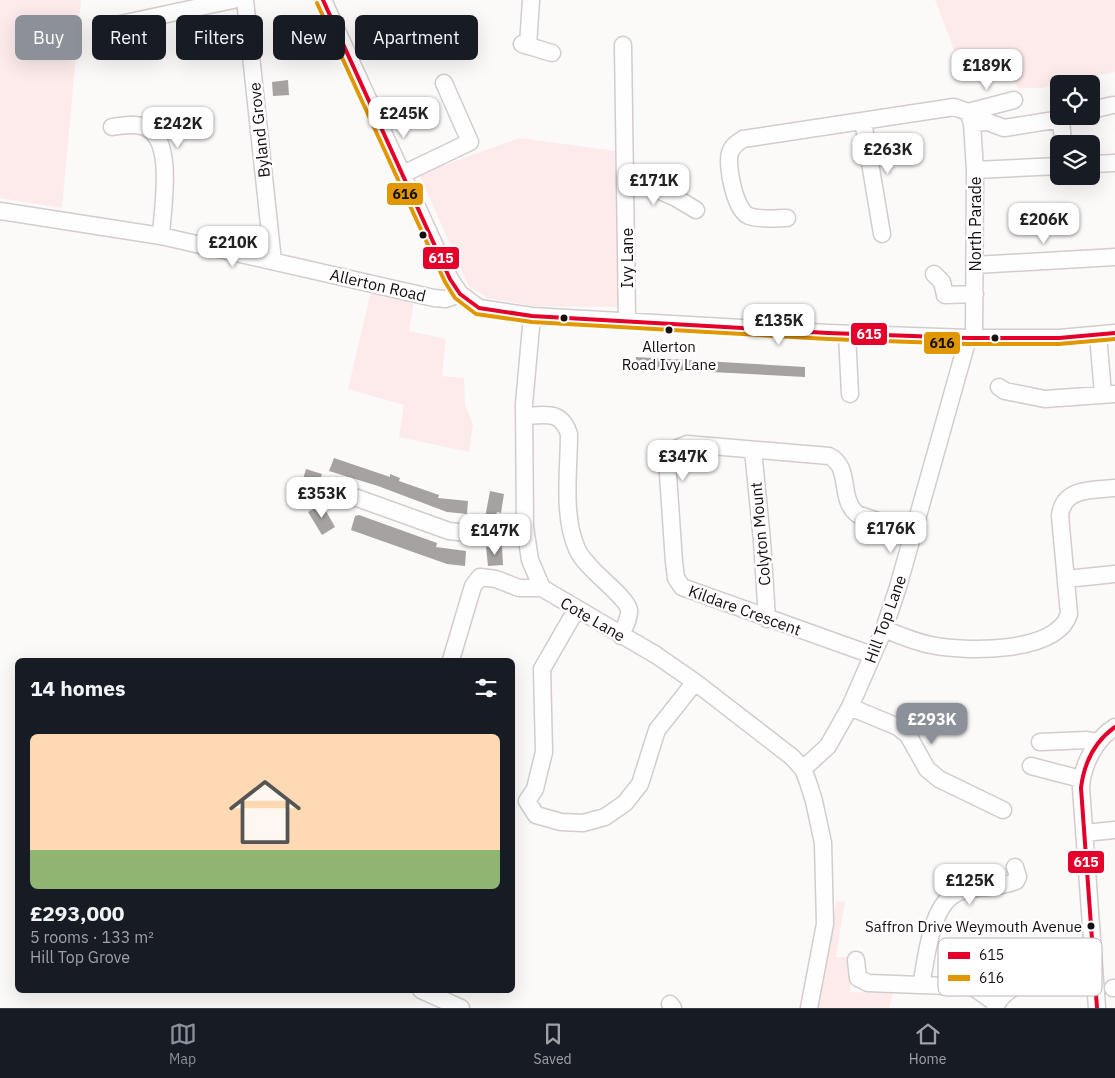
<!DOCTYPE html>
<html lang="en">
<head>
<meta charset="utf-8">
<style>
  :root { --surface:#171b24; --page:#242831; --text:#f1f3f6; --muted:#9ea1a6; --line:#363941; --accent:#8c9099 }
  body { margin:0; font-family:"IBM Plex Sans",sans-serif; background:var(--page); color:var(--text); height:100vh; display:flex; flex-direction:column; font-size:19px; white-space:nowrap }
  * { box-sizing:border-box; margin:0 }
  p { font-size:16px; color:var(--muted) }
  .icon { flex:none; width:28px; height:28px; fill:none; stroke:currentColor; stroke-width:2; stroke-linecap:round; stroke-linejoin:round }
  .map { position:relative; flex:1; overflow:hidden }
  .side { position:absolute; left:15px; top:658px; width:500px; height:335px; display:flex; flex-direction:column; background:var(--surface); border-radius:8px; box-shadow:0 5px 20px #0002 }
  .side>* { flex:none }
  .hud { position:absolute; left:15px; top:15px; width:500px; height:45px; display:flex; gap:10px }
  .fabs { position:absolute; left:1050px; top:75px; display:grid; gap:10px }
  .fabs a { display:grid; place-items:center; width:50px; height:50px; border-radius:8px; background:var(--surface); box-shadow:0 5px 20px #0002; font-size:25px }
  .price { position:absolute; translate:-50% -42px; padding:0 11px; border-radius:10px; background:#fff; color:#222; font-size:16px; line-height:32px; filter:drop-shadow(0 1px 2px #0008) }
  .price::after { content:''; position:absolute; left:50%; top:30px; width:15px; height:11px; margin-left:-8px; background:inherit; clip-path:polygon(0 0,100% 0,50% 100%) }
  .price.selected { background:var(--accent); color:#fff }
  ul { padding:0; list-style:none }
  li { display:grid; align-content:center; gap:10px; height:265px; padding:0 15px }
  li span { display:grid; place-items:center; height:155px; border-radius:8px; color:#555 }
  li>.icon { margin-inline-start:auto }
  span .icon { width:90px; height:90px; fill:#fffc; stroke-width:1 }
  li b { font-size:21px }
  h2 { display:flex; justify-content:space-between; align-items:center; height:60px; padding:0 15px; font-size:21px }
  .pill { padding:0 18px; border-radius:8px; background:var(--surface); box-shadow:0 5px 20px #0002; font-size:18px; line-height:45px }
  .pill.selected { background:var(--accent); color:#fff }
  .dock { display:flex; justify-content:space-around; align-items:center; height:70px; border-top:1px solid var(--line); background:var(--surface); font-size:14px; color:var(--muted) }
  .dock a { display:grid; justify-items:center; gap:2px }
  .dock .selected { color:var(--accent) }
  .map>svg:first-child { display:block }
  .green { fill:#fdebeb }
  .building { fill:#a7a2a2 }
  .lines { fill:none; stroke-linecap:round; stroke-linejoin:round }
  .minor-casing { stroke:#d3cccc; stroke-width:19 }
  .minor { stroke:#fffefe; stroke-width:16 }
  .bus-1-casing { stroke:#fff; stroke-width:8 }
  .bus-2-casing { stroke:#fff; stroke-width:8 }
  .bus-1 { stroke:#e4002b; stroke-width:4 }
  .bus-2 { stroke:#e19702; stroke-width:4 }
  .bus-dot { fill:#181010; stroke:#fff; stroke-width:2 }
  .labels { text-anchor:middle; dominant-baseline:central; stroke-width:5; stroke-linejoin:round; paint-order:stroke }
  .bus-label { font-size:15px; fill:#181010; stroke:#fff }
  .street-label { font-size:16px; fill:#181010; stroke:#fff }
  .key { fill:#fff; stroke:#bab7b7; stroke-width:1 }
  .key-label { font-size:14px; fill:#181010 }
  .line-badge { stroke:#fff; stroke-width:2 }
  .badge-label { font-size:14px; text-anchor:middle; font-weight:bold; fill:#fff }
  .pale-badge-label { font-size:14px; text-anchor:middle; font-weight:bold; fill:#111 }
</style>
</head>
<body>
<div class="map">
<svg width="1115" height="1008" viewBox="0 0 1115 1008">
  <rect width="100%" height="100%" fill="#fcf9f9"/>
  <path class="green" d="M0 0H81L62 208 0 198Z
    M935 0H1115V72L1042 88H1018L1009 72 966 81Z
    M520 138 622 152 623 307 531 306 489 298 469 287 419 174Z
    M371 291 414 301 409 331 446 339 442 376 464 378 465 405 473 425 469 452 399 437 404 405 348 389Z
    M845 901 836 957H852L850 992 893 993 889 1008H816L836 902Z"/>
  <path class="building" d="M288 80 289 95 273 96 272 82Z
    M636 357 805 367V377L635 368Z
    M334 458 390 477V474L400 478 399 481 439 495 438 498 468 501 467 514 447 512 378 486 329 471Z
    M306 469 322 474 315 494 300 489Z
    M490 491 504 494 501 513 497 512 495 519 485 518Z
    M322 504 335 527 322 535 308 512Z
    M359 515 437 543 436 547 466 551 465 566 447 564 351 530 355 516Z
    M502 546 503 565 488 566 486 547Z"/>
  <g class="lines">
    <defs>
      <path id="minor" d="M245 0 273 261
        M323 0 450 279 460 294 479 308 532 316 828 333 968 338H1059L1115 333
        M111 26 233 0
        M522 44 552 53
        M623 45 627 321
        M528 46 531 0
        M1091 110 1113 105
        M968 112 972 123 975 170 974 338
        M968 112 1014 100
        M863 121 882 234
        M972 123 988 122 1004 128 1061 119 1063 144
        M112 127C123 125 136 123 147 128 175 142 162 210 161 236
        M1091 164 1115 163
        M975 170 1059 166
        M403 174 470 142 444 83
        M626 176 676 198 696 210
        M0 211 161 236 434 298 446 299 460 294
        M787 218C776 218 759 220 749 216 735 211 726 165 730 153 732 146 737 143 743 139L954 107 968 112
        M975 265 1115 257
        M934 274 942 282 945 295 975 294
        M532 316 524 404 525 527 530 560 542 588 656 655 695 682 792 757 803 769 808 782 814 801 823 843 825 924 809 1008
        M847 334 850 394
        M1098 335 1103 394
        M999 387 1005 391 1045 399 1115 394
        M524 416C546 415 561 410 569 434 569 471 562 515 577 549 585 569 627 596 629 610 630 617 624 628 621 636
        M753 450 762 541 767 619
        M335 490 449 531 468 533 525 527
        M1066 579 1115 574
        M576 610 542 669 544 752 535 789 527 801 536 815 561 822 583 823 605 817 625 803 640 784 657 730 695 682
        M884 629C899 635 915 642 931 645 964 652 1057 654 1069 614L1060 516C1063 487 1093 490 1115 488
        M872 655 682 587 676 578 674 562 667 460 673 450 687 444 829 456C852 467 838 498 857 514L913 533
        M451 660 473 586 480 577 496 579 519 588H542
        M850 707 898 727 908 735 927 769 939 779 1003 810
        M1040 742 1087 740 1098 742
        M1031 766 1081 779
        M803 769 828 746 850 707 884 629 898 587 968 338
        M1084 833 1115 830
        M856 960 858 978 868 983 973 987 997 1004
        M921 985C927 958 930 903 959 892 978 885 998 889 1016 881L1018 877 1015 867
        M1113 988H1115
        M421 990 461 1008
        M670 1004 673 1008
        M995 1008C998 1000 1003 995 1010 990 1035 968 1062 968 1094 965
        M1097 1008 1081 788C1082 766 1095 739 1115 727"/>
    </defs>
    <use href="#minor" class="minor-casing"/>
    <use href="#minor" class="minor"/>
    <defs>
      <path id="bus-1" d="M323 0 450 279 460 294 479 308 532 316 828 333 968 338H1059L1115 333
        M1097 1008 1081 788C1084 763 1094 742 1115 727"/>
      <path id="bus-2" d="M317 3 445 282 455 298 476 314 532 322 828 339 968 344H1059L1115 339"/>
    </defs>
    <use href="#bus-1" class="bus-1-casing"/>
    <use href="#bus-2" class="bus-2-casing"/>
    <use href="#bus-1" class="bus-1"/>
    <use href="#bus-2" class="bus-2"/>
  </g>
  <g class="bus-dot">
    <circle cx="423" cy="235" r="4.5"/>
    <circle cx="564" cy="318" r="4.5"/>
    <circle cx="669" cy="330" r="4.5"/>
    <circle cx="995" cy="338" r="4.5"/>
    <circle cx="1091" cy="926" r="4.5"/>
  </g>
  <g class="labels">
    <g class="bus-label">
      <text x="669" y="346">Allerton<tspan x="669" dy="18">Road Ivy Lane</tspan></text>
      <text x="1082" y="926" text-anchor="end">Saffron Drive Weymouth Avenue</text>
    </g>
    <g class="street-label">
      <text transform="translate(259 130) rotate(-96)">Byland Grove</text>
      <text transform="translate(975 224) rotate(-90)">North Parade</text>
      <text transform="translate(627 258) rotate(-90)">Ivy Lane</text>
      <text transform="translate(378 285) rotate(13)">Allerton Road</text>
      <text transform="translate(760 534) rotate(-95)">Colyton Mount</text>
      <text transform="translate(745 610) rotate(20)">Kildare Crescent</text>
      <text transform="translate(593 619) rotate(30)">Cote Lane</text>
      <text transform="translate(885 619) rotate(-70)">Hill Top Lane</text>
    </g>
  </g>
  <rect x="938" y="938" width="164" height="58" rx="8" class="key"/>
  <rect x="948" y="952" width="22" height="7" fill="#e4002b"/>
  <rect x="948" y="975" width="22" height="6" fill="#e19702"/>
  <g class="key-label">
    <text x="979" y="960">615</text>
    <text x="979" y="983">616</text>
  </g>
  <g class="line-badge">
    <rect x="386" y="182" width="38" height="24" rx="5" fill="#e19702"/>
    <rect x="422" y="246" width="38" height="24" rx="5" fill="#e4002b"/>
    <rect x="850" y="322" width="38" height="24" rx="5" fill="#e4002b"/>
    <rect x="923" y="331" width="38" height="24" rx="5" fill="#e19702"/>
    <rect x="1067" y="850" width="38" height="24" rx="5" fill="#e4002b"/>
  </g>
  <g class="badge-label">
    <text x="441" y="263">615</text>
    <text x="869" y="339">615</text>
    <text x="1086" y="867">615</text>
  </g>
  <g class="pale-badge-label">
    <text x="405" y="199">616</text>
    <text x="942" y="348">616</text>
  </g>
</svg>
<div class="fabs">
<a><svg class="icon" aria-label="locate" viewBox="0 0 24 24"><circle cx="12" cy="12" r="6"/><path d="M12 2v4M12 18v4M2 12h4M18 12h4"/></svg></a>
<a><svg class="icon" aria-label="layers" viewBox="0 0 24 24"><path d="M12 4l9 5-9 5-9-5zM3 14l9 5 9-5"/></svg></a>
</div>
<b class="price" style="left:987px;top:91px">£189K</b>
<b class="price" style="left:404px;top:139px">£245K</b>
<b class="price" style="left:178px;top:149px">£242K</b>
<b class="price" style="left:888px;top:175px">£263K</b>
<b class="price" style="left:654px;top:206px">£171K</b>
<b class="price" style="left:1044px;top:245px">£206K</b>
<b class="price" style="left:233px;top:268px">£210K</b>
<b class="price" style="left:779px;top:346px">£135K</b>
<b class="price" style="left:683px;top:482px">£347K</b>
<b class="price" style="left:322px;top:519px">£353K</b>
<b class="price" style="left:891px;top:554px">£176K</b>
<b class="price" style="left:495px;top:556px">£147K</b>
<b class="price selected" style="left:932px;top:745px">£293K</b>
<b class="price" style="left:970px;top:906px">£125K</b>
<div class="hud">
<a class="pill selected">Buy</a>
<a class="pill">Rent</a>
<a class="pill">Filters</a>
<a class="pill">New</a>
<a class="pill">Apartment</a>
</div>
<section class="side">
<h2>14 homes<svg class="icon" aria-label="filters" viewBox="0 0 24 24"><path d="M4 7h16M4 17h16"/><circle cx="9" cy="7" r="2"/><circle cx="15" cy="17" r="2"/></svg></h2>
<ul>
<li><span style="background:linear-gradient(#ffd9b3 75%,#8fb573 0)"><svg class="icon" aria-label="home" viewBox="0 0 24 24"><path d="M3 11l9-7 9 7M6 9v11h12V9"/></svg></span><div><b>£293,000</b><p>5 rooms · 133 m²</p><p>Hill Top Grove</p></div></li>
</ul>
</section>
</div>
<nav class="dock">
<a class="selected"><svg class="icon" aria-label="map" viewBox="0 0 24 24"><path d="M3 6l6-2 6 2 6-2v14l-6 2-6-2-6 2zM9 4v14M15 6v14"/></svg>Map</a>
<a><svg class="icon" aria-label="saved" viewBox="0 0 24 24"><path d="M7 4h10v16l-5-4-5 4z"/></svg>Saved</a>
<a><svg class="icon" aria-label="home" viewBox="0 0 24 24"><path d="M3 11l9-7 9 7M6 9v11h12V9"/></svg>Home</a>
</nav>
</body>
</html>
